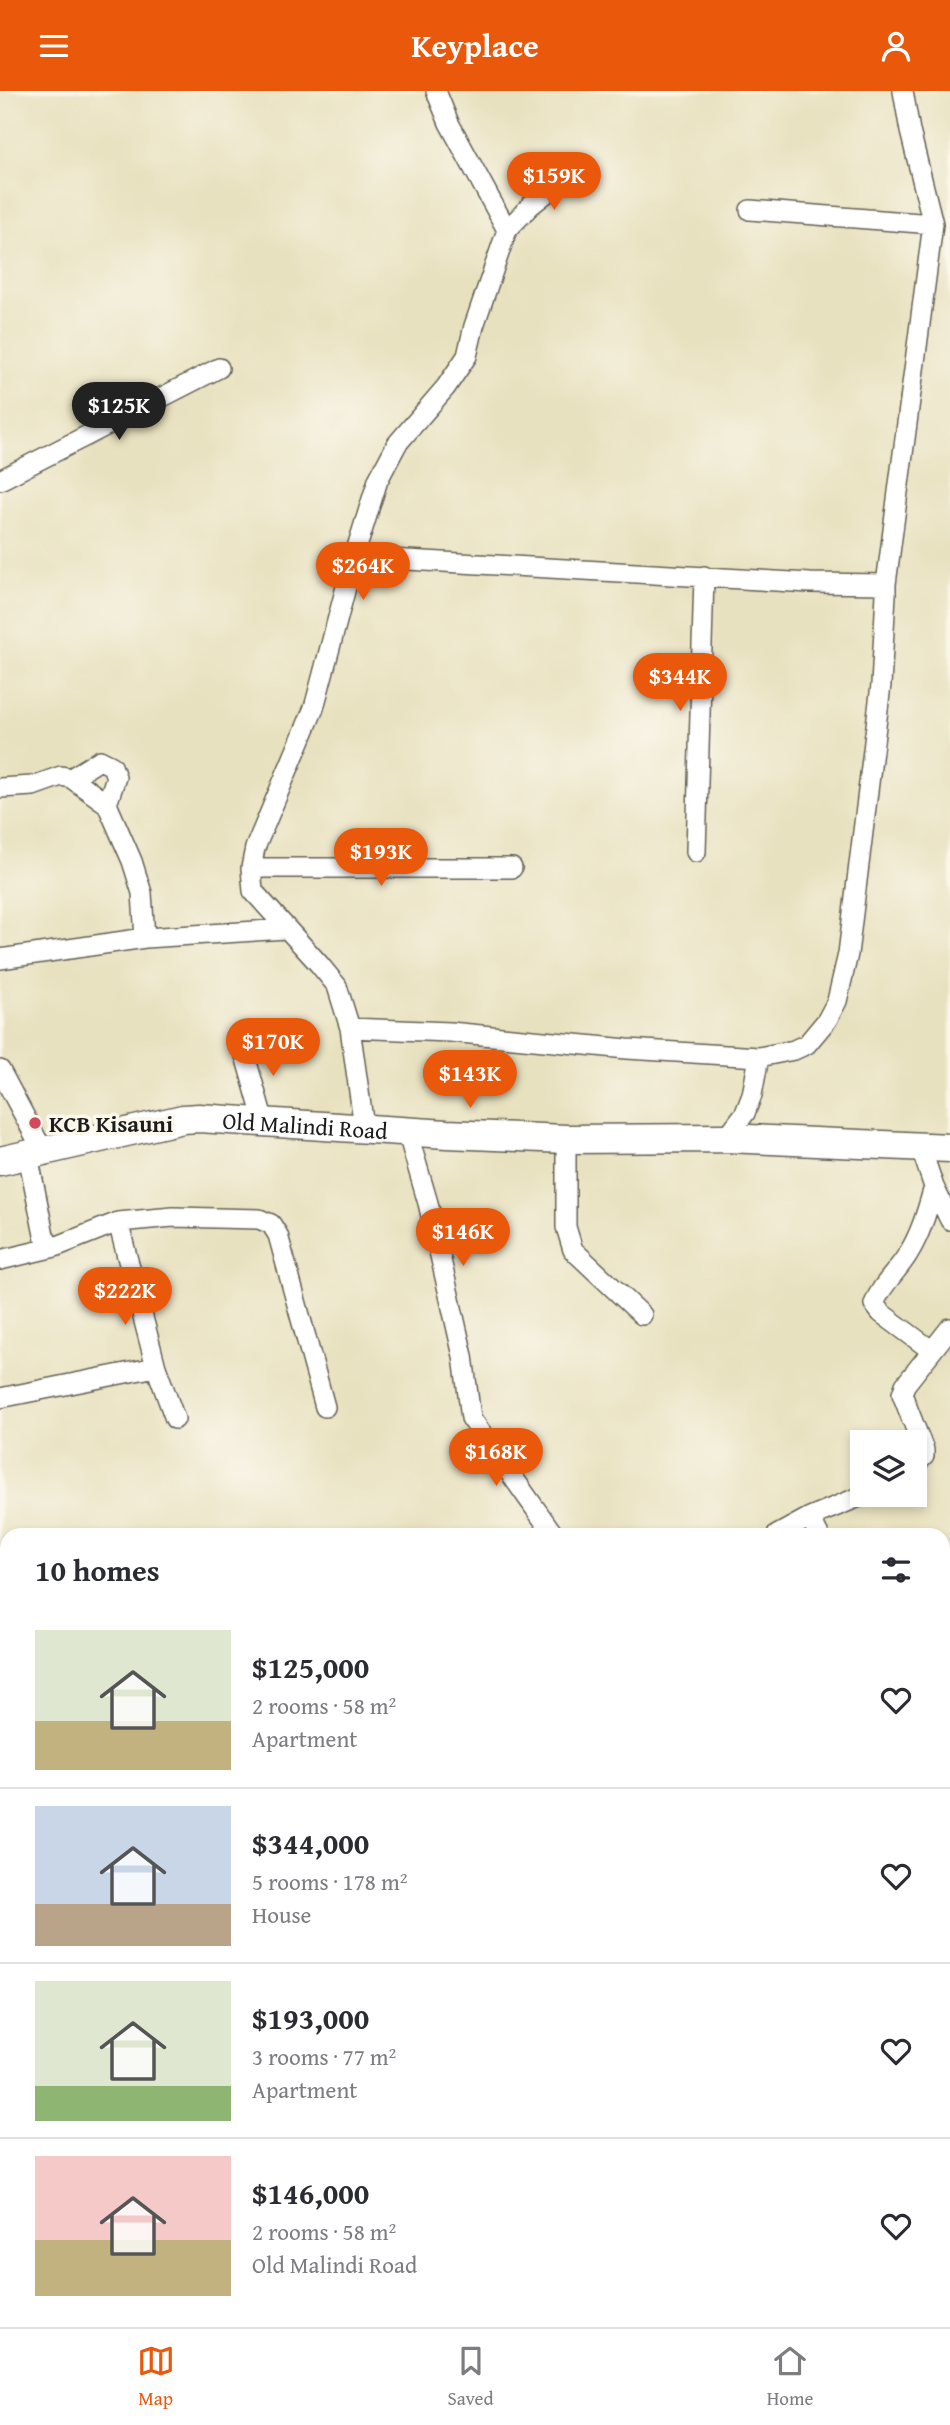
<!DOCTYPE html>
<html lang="en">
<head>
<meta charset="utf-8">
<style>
  :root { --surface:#fff; --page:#f7f7f7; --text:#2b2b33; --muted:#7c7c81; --line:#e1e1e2; --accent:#ea580c }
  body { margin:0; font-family:"Gentium Book Plus",serif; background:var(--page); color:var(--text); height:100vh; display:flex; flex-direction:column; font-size:26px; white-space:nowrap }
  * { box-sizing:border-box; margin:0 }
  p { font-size:23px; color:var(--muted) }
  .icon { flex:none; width:38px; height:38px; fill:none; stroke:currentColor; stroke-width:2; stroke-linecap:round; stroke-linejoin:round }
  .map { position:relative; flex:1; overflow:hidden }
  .side { position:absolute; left:0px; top:1437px; width:950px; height:800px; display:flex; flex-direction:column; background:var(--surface); border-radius:21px 21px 0 0; box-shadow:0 4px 10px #0003 }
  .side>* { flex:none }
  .tools { position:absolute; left:850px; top:1339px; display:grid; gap:14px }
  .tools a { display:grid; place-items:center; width:77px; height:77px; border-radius:0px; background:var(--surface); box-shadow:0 4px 10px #0003; font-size:35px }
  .price { position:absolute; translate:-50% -60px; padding:0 16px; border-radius:24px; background:var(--accent); color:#fff; font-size:23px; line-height:46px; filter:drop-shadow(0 2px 4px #0008) }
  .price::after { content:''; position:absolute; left:50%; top:42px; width:21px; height:16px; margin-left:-10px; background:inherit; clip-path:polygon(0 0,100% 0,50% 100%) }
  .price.current { background:#222; color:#fff }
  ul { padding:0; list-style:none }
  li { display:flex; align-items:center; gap:21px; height:175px; padding:0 35px }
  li+li { border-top:2px solid var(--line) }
  li span { display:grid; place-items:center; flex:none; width:196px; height:140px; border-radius:0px; color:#555 }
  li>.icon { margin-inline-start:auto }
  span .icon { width:84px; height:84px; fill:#fffc; stroke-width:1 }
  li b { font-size:30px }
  h2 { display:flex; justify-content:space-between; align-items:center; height:84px; padding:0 35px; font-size:30px }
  header { display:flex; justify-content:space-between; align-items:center; height:91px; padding:0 35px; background:var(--accent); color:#fff; font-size:32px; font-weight:600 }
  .tab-bar { display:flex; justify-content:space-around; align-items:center; height:98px; border-top:2px solid var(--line); background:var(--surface); font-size:19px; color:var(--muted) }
  .tab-bar a { display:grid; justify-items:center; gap:4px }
  .tab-bar .current { color:var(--accent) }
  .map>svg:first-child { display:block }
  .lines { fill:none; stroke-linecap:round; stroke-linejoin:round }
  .street-casing { stroke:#636155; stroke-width:22 }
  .secondary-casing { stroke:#636155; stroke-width:31 }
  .street { stroke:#fff; stroke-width:19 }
  .secondary { stroke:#fff; stroke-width:28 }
  .poi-dot { fill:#d1495b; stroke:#fbf7ec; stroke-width:2.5 }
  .labels { text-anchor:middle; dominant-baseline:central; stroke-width:7; stroke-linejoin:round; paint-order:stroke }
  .poi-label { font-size:23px; font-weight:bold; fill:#1c1c1c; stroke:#fbf7ec; text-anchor:start }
  .street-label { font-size:23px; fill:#1c1c1c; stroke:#fbf7ec }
</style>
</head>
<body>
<header><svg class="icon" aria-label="menu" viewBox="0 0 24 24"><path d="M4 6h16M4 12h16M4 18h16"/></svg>Keyplace<svg class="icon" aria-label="person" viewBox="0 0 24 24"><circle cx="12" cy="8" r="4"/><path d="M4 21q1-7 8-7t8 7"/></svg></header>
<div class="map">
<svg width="950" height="2236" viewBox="0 0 950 2236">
  <rect width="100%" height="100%" fill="#fbf7ec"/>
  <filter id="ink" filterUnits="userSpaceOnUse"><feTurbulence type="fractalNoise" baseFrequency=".0143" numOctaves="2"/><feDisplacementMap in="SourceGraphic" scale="14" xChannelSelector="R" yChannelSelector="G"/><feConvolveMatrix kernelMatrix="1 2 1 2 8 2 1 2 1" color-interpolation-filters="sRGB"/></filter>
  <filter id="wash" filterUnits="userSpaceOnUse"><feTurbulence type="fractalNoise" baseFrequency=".00686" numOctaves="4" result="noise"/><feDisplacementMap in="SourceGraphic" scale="28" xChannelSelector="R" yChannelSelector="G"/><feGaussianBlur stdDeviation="1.57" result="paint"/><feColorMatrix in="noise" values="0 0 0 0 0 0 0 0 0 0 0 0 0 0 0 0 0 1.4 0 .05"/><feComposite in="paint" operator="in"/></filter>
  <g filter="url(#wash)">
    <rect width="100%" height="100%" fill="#e8e1bf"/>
  </g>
  <g filter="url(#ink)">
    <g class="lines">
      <defs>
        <path id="street" d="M903 0 910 40 933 133
          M750 119 933 133 886 493
          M507 139 531 114 578 77
          M0 389 219 277
          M71 687 100 669 112 675 116 686 107 713
          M0 697 33 695 61 685 71 687 107 713 132 770 142 802 145 847
          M696 761 704 485
          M251 777H512
          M0 868 145 847 286 838
          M350 937 450 941 627 958 759 966 794 959 807 953 827 929 837 910 848 863 881 594 886 503V493L810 492 354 466
          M242 954 264 1031
          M0 979 43 1060
          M364 1036 350 937 337 895 319 873 253 800 251 777 255 757 314 617 354 466 378 389 397 353 446 296 467 265 474 235 507 139 449 32 436 0
          M407 1040 428 1112 463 1265 471 1327 554 1444
          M726 1047 745 1022 752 1004 759 966
          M566 1048V1136L573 1159 642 1224
          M921 1057 934 1096 950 1129
          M28 1064 44 1144 48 1152 55 1156 118 1131 173 1126 259 1128 271 1133 278 1144 325 1316
          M118 1131 156 1276 175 1328
          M0 1169 55 1156
          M931 1259 881 1222 874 1213C881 1194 897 1181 908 1163 921 1142 927 1120 934 1096
          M0 1307 156 1276
          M915 1374 924 1365V1359L902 1303 905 1294 950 1237
          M810 1426 819 1444
          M777 1444 810 1426 864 1404
          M943 1694 950 1707
          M943 2072 950 2079
          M321 2236 322 2230"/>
        <g id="secondary">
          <path id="s1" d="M0 1070 183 1028 199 1027 447 1043 566 1048 726 1047 950 1057"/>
        </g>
      </defs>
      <use href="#street" class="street-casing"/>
      <use href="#secondary" class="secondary-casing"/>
      <use href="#street" class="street"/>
      <use href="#secondary" class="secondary"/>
    </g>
  </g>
  <circle class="poi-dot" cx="35" cy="1032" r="7"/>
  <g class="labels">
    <g class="poi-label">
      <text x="49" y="1032">KCB Kisauni</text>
    </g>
    <g class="street-label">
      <text stroke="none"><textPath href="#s1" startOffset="310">Old Malindi Road</textPath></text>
    </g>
  </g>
</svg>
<div class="tools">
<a><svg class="icon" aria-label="layers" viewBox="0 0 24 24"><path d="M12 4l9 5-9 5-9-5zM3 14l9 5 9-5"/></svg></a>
</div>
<b class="price" style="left:554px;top:121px">$159K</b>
<b class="price current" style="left:119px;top:351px">$125K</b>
<b class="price" style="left:363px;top:511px">$264K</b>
<b class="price" style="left:680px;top:622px">$344K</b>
<b class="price" style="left:381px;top:797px">$193K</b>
<b class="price" style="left:273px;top:987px">$170K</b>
<b class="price" style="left:470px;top:1019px">$143K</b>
<b class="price" style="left:463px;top:1177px">$146K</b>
<b class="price" style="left:125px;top:1236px">$222K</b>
<b class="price" style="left:496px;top:1397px">$168K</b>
<section class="side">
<h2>10 homes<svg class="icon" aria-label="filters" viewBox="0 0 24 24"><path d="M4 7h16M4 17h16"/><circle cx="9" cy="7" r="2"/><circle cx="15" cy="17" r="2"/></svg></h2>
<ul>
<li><span style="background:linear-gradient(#dfe7d0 65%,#c2b280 0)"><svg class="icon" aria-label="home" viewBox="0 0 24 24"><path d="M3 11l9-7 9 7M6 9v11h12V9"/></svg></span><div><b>$125,000</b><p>2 rooms · 58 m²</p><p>Apartment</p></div><svg class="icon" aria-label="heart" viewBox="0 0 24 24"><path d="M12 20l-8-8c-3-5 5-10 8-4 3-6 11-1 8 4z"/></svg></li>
<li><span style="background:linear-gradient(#c9d6e8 70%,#b9a48a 0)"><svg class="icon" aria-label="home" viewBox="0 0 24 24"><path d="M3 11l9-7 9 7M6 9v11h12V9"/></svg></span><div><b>$344,000</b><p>5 rooms · 178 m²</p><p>House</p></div><svg class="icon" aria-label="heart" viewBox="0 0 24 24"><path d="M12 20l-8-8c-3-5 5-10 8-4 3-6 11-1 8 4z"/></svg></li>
<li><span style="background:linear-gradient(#dfe7d0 75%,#8fb573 0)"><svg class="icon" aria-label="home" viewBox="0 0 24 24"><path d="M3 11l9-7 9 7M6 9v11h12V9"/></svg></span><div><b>$193,000</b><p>3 rooms · 77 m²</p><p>Apartment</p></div><svg class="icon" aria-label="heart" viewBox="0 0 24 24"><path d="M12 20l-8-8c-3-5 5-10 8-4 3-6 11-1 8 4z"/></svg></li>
<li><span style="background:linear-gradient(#f6c9c9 60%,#c2b280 0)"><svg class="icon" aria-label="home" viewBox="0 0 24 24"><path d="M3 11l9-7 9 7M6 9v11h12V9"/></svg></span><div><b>$146,000</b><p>2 rooms · 58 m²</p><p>Old Malindi Road</p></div><svg class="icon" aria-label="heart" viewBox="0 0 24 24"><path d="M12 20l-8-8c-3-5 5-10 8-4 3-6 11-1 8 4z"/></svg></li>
</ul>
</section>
</div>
<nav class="tab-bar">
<a class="current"><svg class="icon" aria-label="map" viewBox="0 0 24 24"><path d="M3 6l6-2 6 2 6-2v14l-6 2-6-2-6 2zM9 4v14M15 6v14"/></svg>Map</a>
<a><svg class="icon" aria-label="saved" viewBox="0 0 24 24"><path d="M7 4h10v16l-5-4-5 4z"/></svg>Saved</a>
<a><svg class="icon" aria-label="home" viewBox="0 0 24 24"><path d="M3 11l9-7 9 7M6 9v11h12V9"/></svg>Home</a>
</nav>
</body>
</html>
